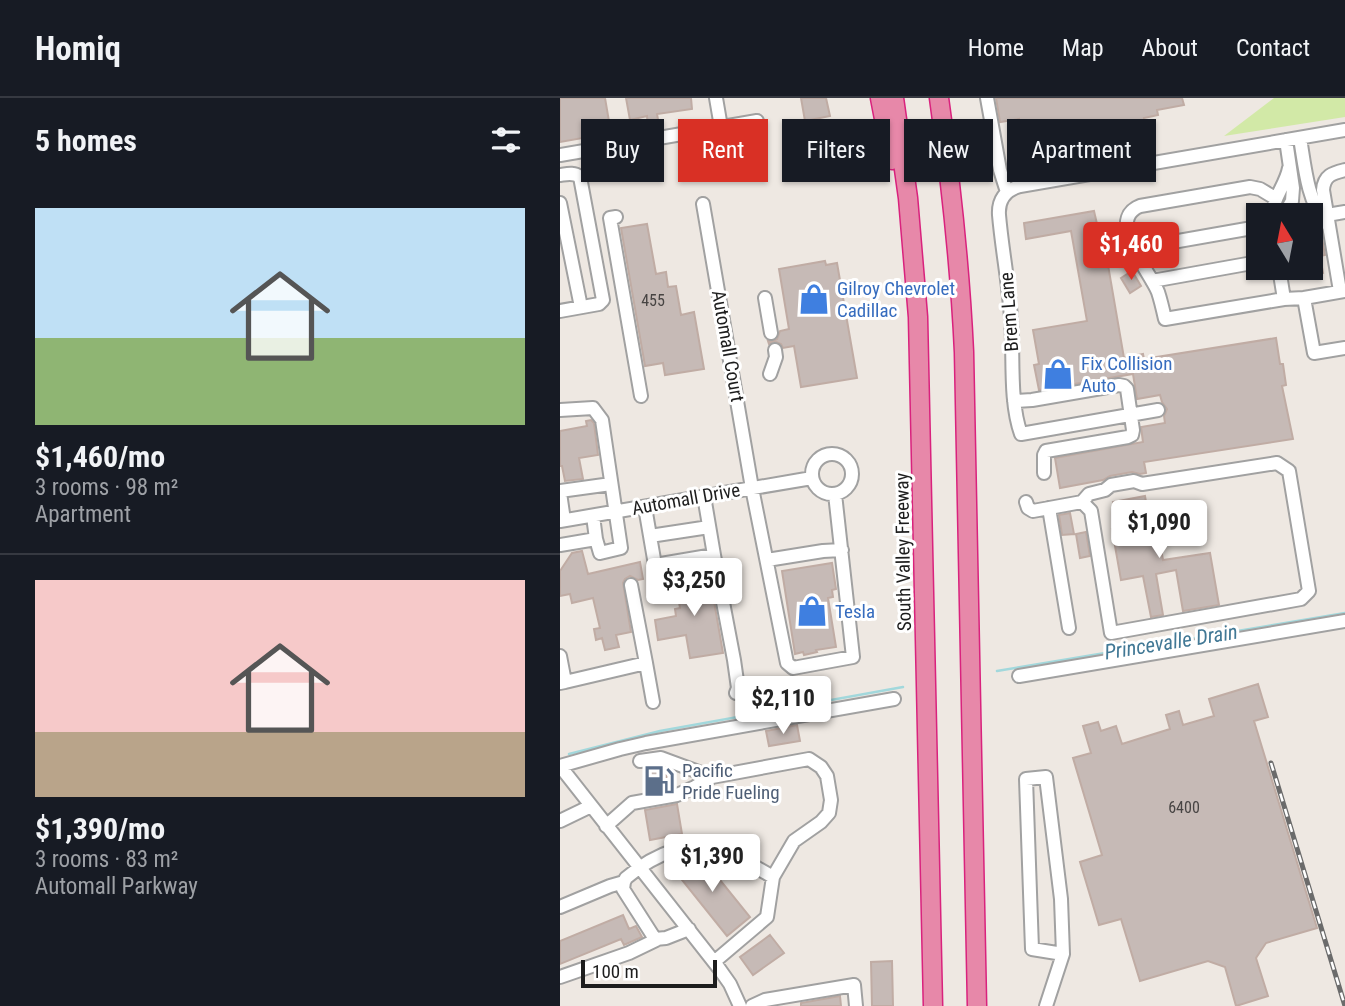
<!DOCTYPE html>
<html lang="en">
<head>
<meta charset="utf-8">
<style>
  :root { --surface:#171b24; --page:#20242c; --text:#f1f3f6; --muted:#9ea1a6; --line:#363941; --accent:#d93025 }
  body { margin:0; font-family:"Roboto Condensed",sans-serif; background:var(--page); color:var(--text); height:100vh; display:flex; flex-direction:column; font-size:26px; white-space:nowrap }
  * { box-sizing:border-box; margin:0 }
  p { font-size:23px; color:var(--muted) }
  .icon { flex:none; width:38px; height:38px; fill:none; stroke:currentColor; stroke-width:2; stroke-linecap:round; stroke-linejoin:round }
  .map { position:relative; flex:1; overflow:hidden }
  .side { display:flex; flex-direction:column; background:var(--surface); width:560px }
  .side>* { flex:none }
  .guide { position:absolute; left:21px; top:21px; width:658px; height:63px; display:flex; gap:14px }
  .needle { width:46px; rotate:350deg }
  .buttons { position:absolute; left:686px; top:105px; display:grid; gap:14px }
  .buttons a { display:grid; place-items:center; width:77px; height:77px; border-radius:0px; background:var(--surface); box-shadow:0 2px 5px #0004; font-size:35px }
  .scale { position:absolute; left:21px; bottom:18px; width:136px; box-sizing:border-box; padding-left:7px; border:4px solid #1d1d1d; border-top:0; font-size:19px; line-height:24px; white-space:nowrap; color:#1d1d1d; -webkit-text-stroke:5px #fff; paint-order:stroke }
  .price { position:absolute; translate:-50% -60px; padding:0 16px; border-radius:7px; background:#fff; color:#222; font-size:23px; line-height:46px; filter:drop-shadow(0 2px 4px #0008) }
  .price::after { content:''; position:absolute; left:50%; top:42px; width:21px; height:16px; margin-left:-10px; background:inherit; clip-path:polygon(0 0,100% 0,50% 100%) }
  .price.selected { background:var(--accent); color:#fff }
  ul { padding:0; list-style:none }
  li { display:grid; align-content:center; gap:14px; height:371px; padding:0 35px }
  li+li { border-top:2px solid var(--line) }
  li span { display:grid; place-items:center; height:217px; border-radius:0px; color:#555 }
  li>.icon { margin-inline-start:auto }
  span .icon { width:126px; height:126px; fill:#fffc; stroke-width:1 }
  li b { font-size:30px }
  h2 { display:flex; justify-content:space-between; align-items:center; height:84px; padding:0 35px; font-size:30px }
  .pill { padding:0 24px; border-radius:0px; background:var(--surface); box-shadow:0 2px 5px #0004; font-size:24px; line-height:63px }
  .pill.selected { background:var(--accent); color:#fff }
  header { display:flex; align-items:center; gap:42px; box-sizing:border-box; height:98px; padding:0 35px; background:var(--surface); border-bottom:2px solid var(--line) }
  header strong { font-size:33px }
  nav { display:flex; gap:38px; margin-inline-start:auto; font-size:24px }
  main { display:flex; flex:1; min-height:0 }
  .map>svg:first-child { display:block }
  .grass { fill:#d2e9a7 }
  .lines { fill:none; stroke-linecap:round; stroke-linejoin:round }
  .stream { stroke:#a2d8dc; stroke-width:2.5 }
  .building { fill:#c6bab6; stroke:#c0aca4; stroke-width:2 }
  .minor-casing { stroke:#a1a1a1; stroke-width:16 }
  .highway-casing { stroke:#d9227d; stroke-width:21 }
  .minor { stroke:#fff; stroke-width:12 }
  .highway { stroke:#e788a9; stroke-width:18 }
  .rail-casing { stroke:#6b6b6b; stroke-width:5 }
  .rail { stroke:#fff; stroke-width:2.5; stroke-dasharray:8; stroke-linecap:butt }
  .labels { text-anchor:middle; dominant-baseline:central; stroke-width:6; stroke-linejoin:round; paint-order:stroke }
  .number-label { font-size:16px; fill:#474443 }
  .shop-label { font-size:19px; fill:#366cbe; stroke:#fff; text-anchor:start }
  .street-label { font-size:19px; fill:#1d1d1d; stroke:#fff }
  .service-label { font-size:19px; fill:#4e5e75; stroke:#fff; text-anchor:start }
  .water-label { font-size:21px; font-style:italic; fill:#417895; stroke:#fff }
</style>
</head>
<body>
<header>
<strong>Homiq</strong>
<nav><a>Home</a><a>Map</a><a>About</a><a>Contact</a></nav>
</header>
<main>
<section class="side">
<h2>5 homes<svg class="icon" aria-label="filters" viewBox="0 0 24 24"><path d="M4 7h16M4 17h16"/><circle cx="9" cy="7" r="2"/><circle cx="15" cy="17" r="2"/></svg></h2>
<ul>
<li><span style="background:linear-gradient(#bfe0f5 60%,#8fb573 0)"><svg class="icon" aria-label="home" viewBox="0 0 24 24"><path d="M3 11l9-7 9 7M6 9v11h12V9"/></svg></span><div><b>$1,460/mo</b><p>3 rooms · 98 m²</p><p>Apartment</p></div></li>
<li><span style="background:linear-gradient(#f6c9c9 70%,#b9a48a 0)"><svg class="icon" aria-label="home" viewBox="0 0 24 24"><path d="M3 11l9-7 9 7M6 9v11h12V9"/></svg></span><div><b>$1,390/mo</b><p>3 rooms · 83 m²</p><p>Automall Parkway</p></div></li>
</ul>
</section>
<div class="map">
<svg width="785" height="908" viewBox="0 0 785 908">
  <rect width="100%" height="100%" fill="#eee8e2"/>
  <path class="grass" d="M714 0H785V19L664 38Z"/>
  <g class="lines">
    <path class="stream" d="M437 573 785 515
      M9 656 100 633 343 589"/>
  </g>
  <path class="building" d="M0 0H45L51 35 0 44Z
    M66 0H131L132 11 97 16 99 27 88 29 87 18 70 22Z
    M241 0H266L270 18 245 23Z
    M436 0H622L624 7 597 12 598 17 584 20 586 34 465 55 459 21 440 24Z
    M534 113 540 139 543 138 564 260 583 256 584 261 716 240 720 266H723L726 287 722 288 733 341 584 364 586 375 580 376 572 374 550 378 543 382 500 390 495 360 583 344 581 329 605 325 604 318 607 311 602 304 600 297 577 301 573 276 479 292 474 267 479 266 473 232 527 223 511 133 466 141 464 125Z
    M87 126 96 176 106 174 108 189 116 188 121 217 134 214 144 271 105 277 103 265 85 268 61 130Z
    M762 140 765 157 760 158 763 175 752 177 751 142Z
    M265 163 266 167 277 165 297 280 241 289 234 248 223 250 221 246 214 243 209 246 208 243H213L217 241 220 233 229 231 219 171Z
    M572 173 581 188 570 195 561 180Z
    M31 322 34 325 38 357 19 360 23 381 5 383 2 368H0V333L27 328 26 323Z
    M585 398 593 446 600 445 603 462 650 455 659 507 623 513 616 472 596 476 603 517 591 519 583 478 561 482 552 431 557 430 553 404Z
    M510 415 514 436 502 437 499 417Z
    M526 434 530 458 520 460 516 436Z
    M22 453 28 476 80 464 83 481 78 482 70 478 65 481 63 485 71 534 56 537 59 549 45 552 42 540 36 542 34 531 40 530 33 500 12 505 10 496 0 498V473L12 455Z
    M272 465 276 491 272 492 273 499 268 500 276 549 256 552 257 554 244 557 243 554 235 556 222 473Z
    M136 471 137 476 145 474 147 487 151 486 163 555 130 560 126 537 98 542 95 522 116 518 115 511 120 510 118 498 123 497 120 479 129 477 128 472Z
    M698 586 708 619 694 623 757 830 706 845 696 860 708 898 676 908 665 869 648 863 580 883 561 821 539 827 520 764 542 757 513 660 531 655 523 628 538 624 541 633 556 628 562 646 610 631 606 617 619 613 623 627 654 618 649 601Z
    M237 627 240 643 209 648 206 633Z
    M105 671 108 690 92 693 89 674Z
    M117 706 122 736 90 742 85 712Z
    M139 756 190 819 167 838 114 772 133 757Z
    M63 817 69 831 76 828 82 839 64 847 61 841 0 866V843Z
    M210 837 224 855 193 877 180 859Z
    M332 863 333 908H312L311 864Z
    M280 898 281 908H241V905Z"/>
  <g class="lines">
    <defs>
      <path id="minor" d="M156 0 161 29
        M427 0 440 72 447 94
        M740 40C745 70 747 100 765 125
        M0 57 197 23
        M0 77C7 76 14 74 20 79L43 202 39 206 0 213
        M715 100 700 91 690 89 580 108C545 122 590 174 598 194 601 203 603 212 605 221L724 201 744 200 785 193
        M0 105 21 209
        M143 106 192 390 227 565 233 570 293 559 275 396
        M712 117C713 99 726 87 729 70
        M724 117 732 103 733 90 726 42
        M56 119 50 120 81 298
        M751 126 767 117 785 114
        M573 151 698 129
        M719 170 724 201
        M592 183 698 164
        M780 193 763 92C764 77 773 75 785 72
        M205 200 211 235
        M744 200 754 255 785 250
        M210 276 216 259 215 252
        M454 303 472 302 559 287 564 288 567 291 573 332 572 337 568 339 486 353 484 357V375
        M0 312 33 310 42 322 61 450 40 455 36 441
        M598 312 461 336C449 303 454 256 451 221 449 186 442 152 439 117 438 102 445 92 460 88L785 32
        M252 376a20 20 0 1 1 40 0a20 20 0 1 1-40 0Z
        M0 393 51 386
        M0 395 4 422
        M466 404 468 410 473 413 522 404 529 396 545 392 551 387 574 383 582 386 717 365 729 373 749 493 741 501 551 535 531 413 522 404
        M85 409 95 467 154 457 144 398
        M489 410 509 530
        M0 423 252 380
        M90 438 149 429
        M0 447 36 441 33 418
        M154 457 174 562 178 590 176 595
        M207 462 263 453 282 452
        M0 558 5 584 0 585
        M86 565 93 604
        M459 578 785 523
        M5 584 86 565 71 487
        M80 663 101 660 152 679
        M0 668 60 651 86 645 334 601
        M0 668 158 869 170 886 180 908
        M0 723 31 708
        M46 728 72 705 117 697 135 689 152 679 249 661 261 669 267 678 271 702 269 715 261 724 234 743 213 779 192 767 170 746C128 745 99 752 66 780L64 784 63 791 95 841 106 840 129 831
        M0 809 50 788 64 784
        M154 864 207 819 213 779
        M0 879 69 855 98 841
        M192 908 205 902 294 887 296 908
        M486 908 503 856 501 801 486 679 466 681 472 851 503 856"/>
      <path id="highway" d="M320 0 332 62
        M334 0 348 100 358 219 373 908
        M379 0C391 85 400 169 404 254L417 908"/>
    </defs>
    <use href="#minor" class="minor-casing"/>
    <use href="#highway" class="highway-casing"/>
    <use href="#minor" class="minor"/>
    <use href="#highway" class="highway"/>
    <defs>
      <path id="rail" d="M711 665 785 908"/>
    </defs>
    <use href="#rail" class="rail-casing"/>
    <use href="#rail" class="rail"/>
  </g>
  <defs>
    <symbol id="shop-bare" viewBox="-9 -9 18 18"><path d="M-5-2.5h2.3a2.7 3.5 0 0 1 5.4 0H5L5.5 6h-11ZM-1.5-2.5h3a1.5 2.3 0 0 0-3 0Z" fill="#3f7fe0" stroke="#fff" stroke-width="2.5" paint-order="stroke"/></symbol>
    <symbol id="fuel-bare" viewBox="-9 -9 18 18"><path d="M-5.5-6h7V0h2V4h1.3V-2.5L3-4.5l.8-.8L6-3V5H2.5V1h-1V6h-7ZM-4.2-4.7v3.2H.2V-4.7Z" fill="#5c6f8a" stroke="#fff" stroke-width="2.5" paint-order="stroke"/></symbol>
  </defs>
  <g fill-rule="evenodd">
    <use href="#shop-bare" x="232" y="179" width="44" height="44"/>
    <use href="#shop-bare" x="476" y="254" width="44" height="44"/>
    <use href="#shop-bare" x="230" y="491" width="44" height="44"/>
    <use href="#fuel-bare" x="77" y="661" width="44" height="44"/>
  </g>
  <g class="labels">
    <g class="number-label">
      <text x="93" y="202">455</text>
      <text x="624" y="709">6400</text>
    </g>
    <g class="shop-label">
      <text x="277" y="190">Gilroy Chevrolet<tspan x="277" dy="22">Cadillac</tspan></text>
      <text x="521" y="265">Fix Collision<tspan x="521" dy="22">Auto</tspan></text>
      <text x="275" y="513">Tesla</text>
    </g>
    <g class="street-label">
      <text transform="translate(449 214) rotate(-94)">Brem Lane</text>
      <text transform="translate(168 248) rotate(80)">Automall Court</text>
      <text transform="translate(126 401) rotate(-10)">Automall Drive</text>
      <text transform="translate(343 454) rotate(-91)">South Valley Freeway</text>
    </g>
    <g class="service-label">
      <text x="122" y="672">Pacific<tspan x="122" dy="22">Pride Fueling</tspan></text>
    </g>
    <g class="water-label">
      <text transform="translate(611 544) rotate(-9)">Princevalle Drain</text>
    </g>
  </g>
</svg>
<div class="buttons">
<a><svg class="needle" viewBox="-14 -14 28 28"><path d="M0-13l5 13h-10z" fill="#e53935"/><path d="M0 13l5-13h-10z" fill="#9ea1a6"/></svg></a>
</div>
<div class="scale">100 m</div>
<b class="price selected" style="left:571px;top:184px">$1,460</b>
<b class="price" style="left:599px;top:462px">$1,090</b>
<b class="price" style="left:134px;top:520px">$3,250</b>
<b class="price" style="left:223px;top:638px">$2,110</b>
<b class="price" style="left:152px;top:796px">$1,390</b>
<div class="guide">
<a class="pill">Buy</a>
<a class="pill selected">Rent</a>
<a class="pill">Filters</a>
<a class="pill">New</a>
<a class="pill">Apartment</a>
</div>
</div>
</main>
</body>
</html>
